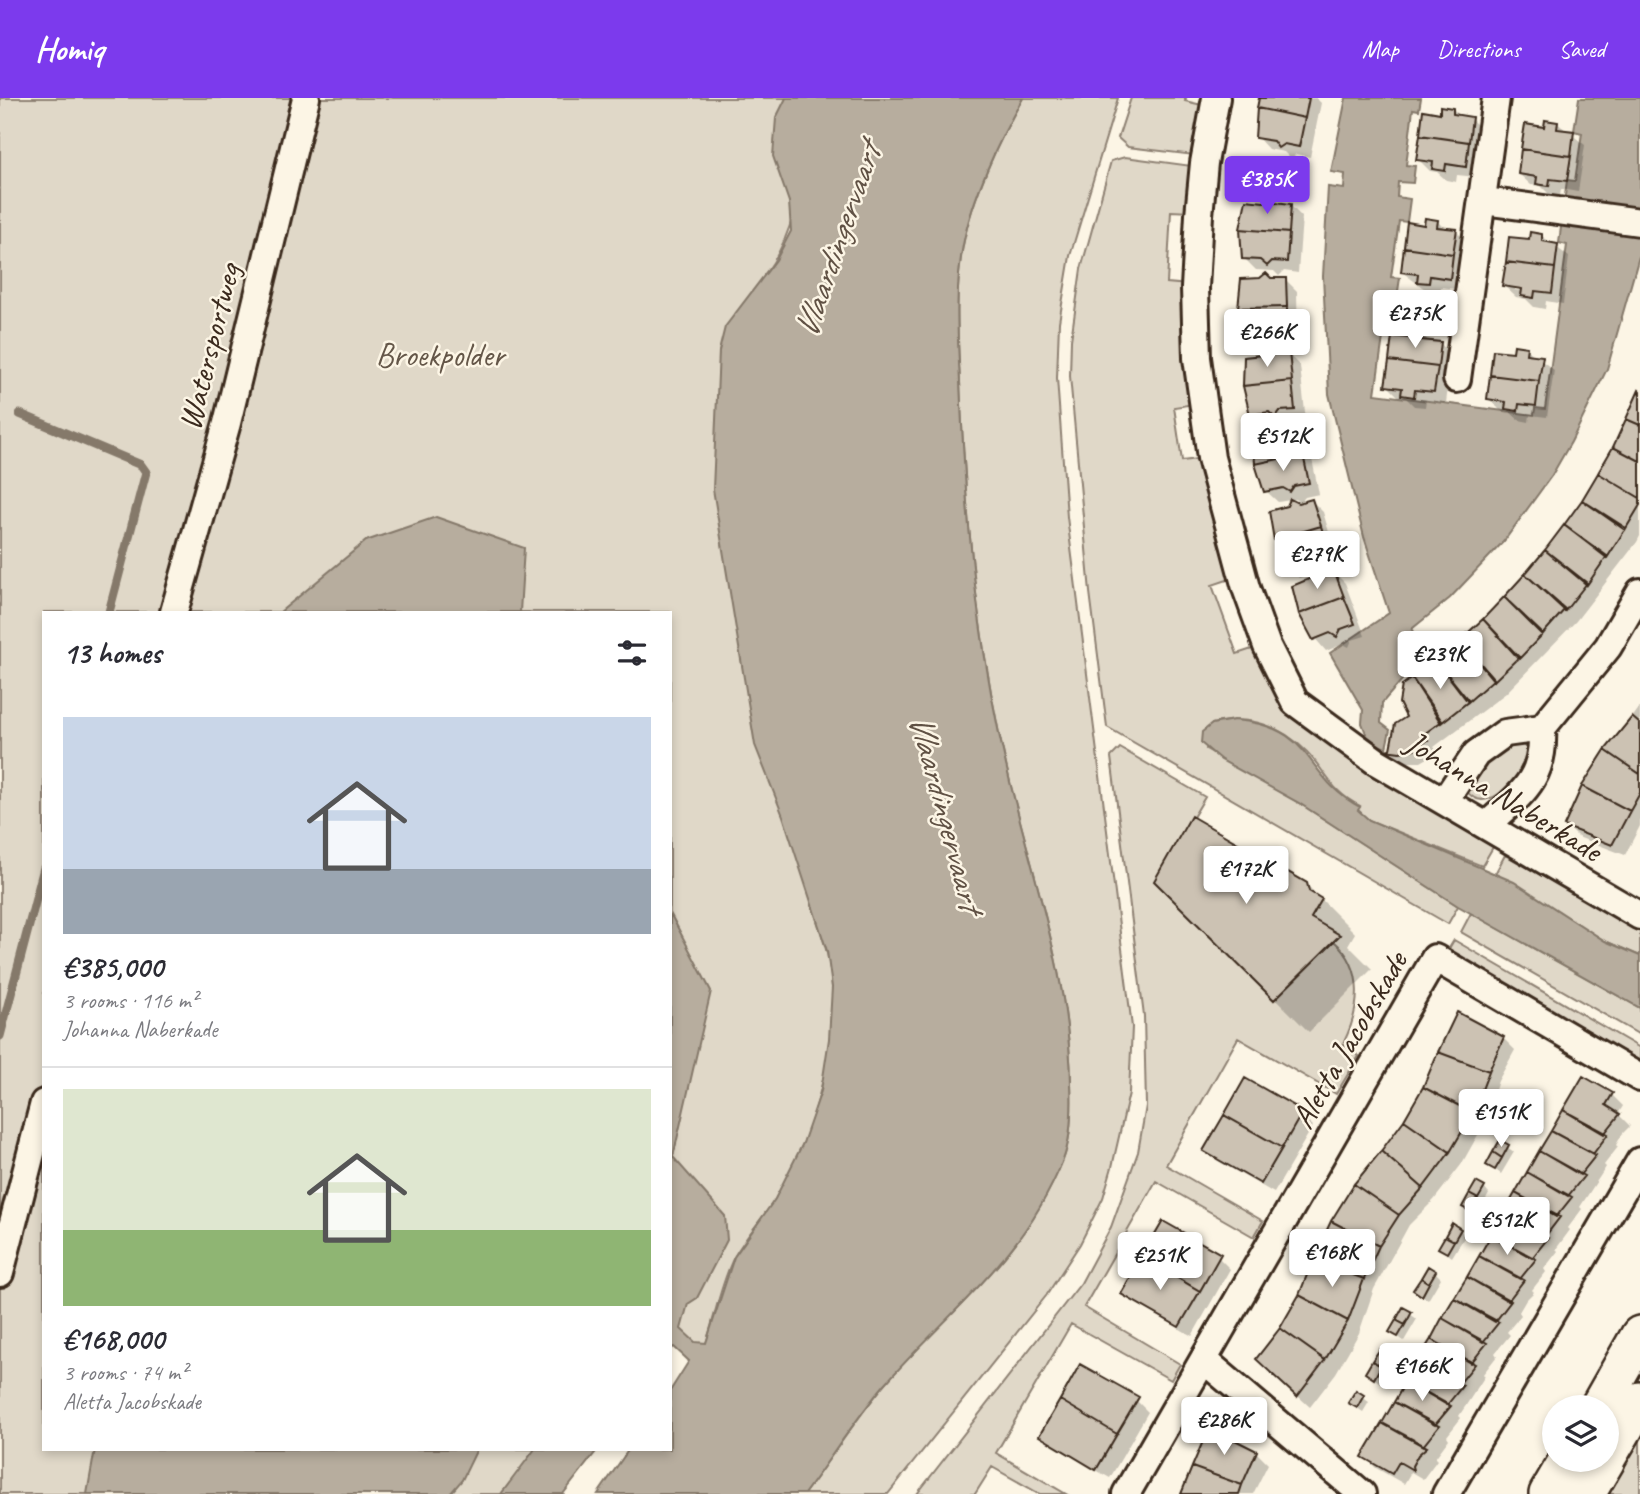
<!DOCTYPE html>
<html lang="en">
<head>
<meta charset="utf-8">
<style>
  :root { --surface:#fff; --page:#f2f2f3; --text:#2b2b33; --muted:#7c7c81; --line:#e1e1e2; --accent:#7c3aed }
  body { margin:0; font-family:Caveat,sans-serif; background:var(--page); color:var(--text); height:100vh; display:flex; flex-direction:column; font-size:26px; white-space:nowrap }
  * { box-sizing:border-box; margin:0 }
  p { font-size:23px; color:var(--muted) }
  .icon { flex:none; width:38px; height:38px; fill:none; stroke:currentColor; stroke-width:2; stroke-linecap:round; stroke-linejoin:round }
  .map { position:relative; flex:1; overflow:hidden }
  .details { position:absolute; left:42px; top:513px; width:630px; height:840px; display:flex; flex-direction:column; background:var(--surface); border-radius:0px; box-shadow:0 4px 10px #0003 }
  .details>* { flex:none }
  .fabs { position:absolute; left:1542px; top:1297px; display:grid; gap:14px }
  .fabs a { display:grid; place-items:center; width:77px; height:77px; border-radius:50%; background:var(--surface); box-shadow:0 4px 10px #0003; font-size:35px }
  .price { position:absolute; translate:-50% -60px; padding:0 16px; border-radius:7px; background:#fff; color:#222; font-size:23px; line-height:46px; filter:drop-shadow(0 2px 4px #0008) }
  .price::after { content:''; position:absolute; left:50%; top:42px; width:21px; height:16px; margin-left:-10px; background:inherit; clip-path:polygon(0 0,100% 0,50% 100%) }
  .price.active { background:var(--accent); color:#fff }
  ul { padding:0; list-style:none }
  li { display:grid; align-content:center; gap:14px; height:371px; padding:0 21px }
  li+li { border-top:2px solid var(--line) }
  li span { display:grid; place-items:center; height:217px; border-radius:0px; color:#555 }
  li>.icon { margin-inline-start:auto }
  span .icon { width:126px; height:126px; fill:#fffc; stroke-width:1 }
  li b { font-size:30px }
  h2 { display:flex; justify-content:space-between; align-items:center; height:84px; padding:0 21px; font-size:30px }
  header { display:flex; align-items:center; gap:42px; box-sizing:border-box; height:98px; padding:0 35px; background:var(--accent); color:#fff }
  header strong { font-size:33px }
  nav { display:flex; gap:38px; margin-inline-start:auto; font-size:24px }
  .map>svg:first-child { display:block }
  .green { fill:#e0d8c8; stroke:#8e8173; stroke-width:2 }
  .water { fill:#b7ad9e; stroke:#85796b; stroke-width:2 }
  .shadow { fill:#0003; fill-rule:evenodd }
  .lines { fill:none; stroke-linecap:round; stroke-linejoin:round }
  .stream { stroke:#85796b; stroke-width:9 }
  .building { fill:#ccc2b3; stroke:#3b2a1e; stroke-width:2 }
  .street-casing { stroke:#3b2a1e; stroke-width:32 }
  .secondary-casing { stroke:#3b2a1e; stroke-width:42 }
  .street { stroke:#fcf5e5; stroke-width:26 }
  .secondary { stroke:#fcf5e5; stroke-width:37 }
  .labels { text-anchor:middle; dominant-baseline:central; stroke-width:5; stroke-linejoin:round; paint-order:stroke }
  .street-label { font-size:33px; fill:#3b2a1e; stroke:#fcf5e5 }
  .park-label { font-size:33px; fill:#645648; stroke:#fcf5e5 }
  .water-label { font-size:35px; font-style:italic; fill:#605144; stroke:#fcf5e5 }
</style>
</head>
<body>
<header>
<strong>Homiq</strong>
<nav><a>Map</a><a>Directions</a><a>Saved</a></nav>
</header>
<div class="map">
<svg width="1640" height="1396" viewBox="0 0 1640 1396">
  <rect width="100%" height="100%" fill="#fcf5e5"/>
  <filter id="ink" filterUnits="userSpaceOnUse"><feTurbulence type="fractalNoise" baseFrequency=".0143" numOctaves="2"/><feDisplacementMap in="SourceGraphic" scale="14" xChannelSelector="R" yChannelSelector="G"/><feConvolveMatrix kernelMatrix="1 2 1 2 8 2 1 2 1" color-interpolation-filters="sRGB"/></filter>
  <g filter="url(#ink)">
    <path class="green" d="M0 0H818C806 55 799 135 764 177L812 807C821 834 831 861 832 890 834 963 813 1040 774 1103 762 1122 745 1139 734 1159 721 1185 715 1218 706 1245L673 1249 670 1252V514H44V1351H586L548 1396H0Z
      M1023 0H1118L1070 158 1059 224 1057 280 1067 419 1132 929 1129 995 1112 1069 1103 1100 1080 1146 1046 1198 888 1396H804C831 1360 856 1320 885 1286 953 1209 1023 1161 1063 1062 1072 1039 1072 1010 1071 986 1070 895 1042 807 1019 719 982 583 967 446 961 306 959 253 953 200 963 147 972 100 999 41 1023 0Z
      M1131 0H1186L1185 3 1206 8 1194 57 1128 49 1118 40Z
      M1125 59 1192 68 1191 114 1171 113 1167 185 1188 187 1195 306 1174 309 1182 363 1203 360 1233 480 1212 487 1237 556 1258 549 1292 618 1422 707 1493 749 1482 768 1369 722 1357 712 1360 708C1331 694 1327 675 1307 654 1281 627 1248 616 1212 626L1206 651 1299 705 1458 808 1448 826 1107 629 1090 494 1070 278 1071 242 1081 171 1111 63Z
      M1520 646 1530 650 1529 667C1517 681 1485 720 1466 692L1468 677 1509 647Z
      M1120 650 1205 699 1155 783 1274 902 1334 843C1366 871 1360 912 1343 946L1359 958 1336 996 1238 940 1166 1067 1263 1123 1254 1139 1156 1083 1084 1209 1180 1266 1171 1282 1071 1226 996 1355 1066 1396H1040L992 1369 975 1396H917L1081 1185 1111 1129 1138 1054 1146 1008 1144 918 1111 659Z
      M1505 757 1640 833V858L1605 843 1495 776Z
      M1471 815 1640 910V937L1461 834Z
      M1454 842 1640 950V963L1448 852Z
      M1640 1320V1396H1596Z"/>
    <path class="water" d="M786 0H1023C999 41 972 100 963 147 953 200 959 253 961 306 967 446 982 583 1019 719 1042 807 1070 895 1071 986 1072 1010 1072 1039 1063 1062 1023 1161 953 1209 885 1286 856 1320 831 1360 804 1396H598L629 1351H670V1293L689 1263 674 1249 670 1251V815L711 893 673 1059 725 1118 727 1142 697 1200 688 1206 681 1231 695 1244 706 1245 734 1159 775 1101 803 1045 821 993 829 941 832 889 827 853 783 718 755 647 713 391 719 253 725 229 776 162 791 133 789 104 773 58 776 20Z
      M1346 0H1421L1419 12 1413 11 1406 67 1415 68 1413 85 1398 84 1397 99 1410 101 1407 124 1399 123 1391 179 1400 180 1392 233 1384 232 1375 296 1534 317 1535 310 1545 311 1567 147 1559 145 1567 82 1575 83 1582 35 1574 33 1579 0H1640V112L1629 136 1640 137V155L1607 271 1571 344 1552 377 1504 443 1450 500 1413 530 1402 582 1382 605 1381 625 1390 632 1386 650 1373 645 1367 638 1362 625 1363 612 1330 555 1389 515 1364 439 1329 296 1323 178 1328 89 1344 91 1345 76 1331 74Z
      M436 419 524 450 520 514H280L366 443Z
      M1234 622C1317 628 1302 679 1360 709L1358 712 1369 722 1514 784 1605 843 1640 858V910L1458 808 1299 705 1221 662 1201 645 1202 634 1212 626Z
      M95 1351H477L462 1382 450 1396H87Z
      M535 1351H598L563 1396H501Z"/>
    <path class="shadow" d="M1261 0H1316L1321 5 1310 59 1296 56 1291 61 1284 54 1268 51 1257 39Z
      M1453 11 1461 19 1471 21 1483 33 1477 79 1457 77 1456 84 1446 82 1437 74 1430 73 1418 61 1441 17Z
      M1557 25 1585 47 1578 94 1561 91 1560 98 1550 97 1541 88 1531 87 1519 76 1545 31Z
      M1275 106 1290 107 1302 119 1298 175 1284 173 1279 178 1274 173 1256 172 1244 160Z
      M1437 123 1446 132 1456 133 1468 145 1461 192 1441 189 1440 196 1430 195 1402 174 1426 129Z
      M1542 138 1569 159 1563 206 1546 203 1545 211 1534 209 1526 201 1516 199 1504 188 1530 143ZM1515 188 1530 194 1515 192Z
      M1271 182H1286L1297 193 1298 249H1284L1280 254 1275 249 1256 250 1244 238V229L1240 224V196Z
      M1422 236 1430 245 1441 246 1452 258 1446 305 1426 302 1425 309 1414 308 1406 300 1399 299 1387 287 1410 242Z
      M1526 251 1554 272 1547 319 1530 317 1529 324 1519 322 1510 314 1500 312 1489 301 1515 256Z
      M1288 256 1300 268 1306 323 1292 324 1288 330 1282 325 1263 328 1252 316 1273 258Z
      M1640 292V438L1637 444 1576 523 1506 595 1434 649 1438 654 1421 664H1403L1392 653 1397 627 1409 616 1461 543 1505 501 1547 453 1599 376Z
      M1297 330 1308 341 1319 396 1305 399 1300 405 1296 401 1278 404 1266 393 1282 333Z
      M1312 403 1323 414 1339 468 1326 472 1323 478 1334 474 1345 485 1365 538 1352 542 1349 549 1343 546 1326 553 1306 530 1295 503 1313 475 1299 480 1279 456 1271 415 1304 410Z
      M1640 609V728L1625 757 1578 739 1566 727 1592 674Z
      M1156 782 1306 786 1355 835 1348 847 1372 871 1309 934Z
      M1503 940 1515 952 1498 983 1483 1028 1461 1067 1434 1102 1409 1127 1374 1191 1359 1235 1336 1275 1310 1309 1270 1273 1288 1221Z
      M1245 984 1301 1017 1313 1028 1274 1095 1218 1063 1206 1051Z
      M1611 996 1623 1008 1618 1016 1630 1028 1623 1035 1616 1047 1618 1049 1604 1067 1606 1069 1580 1109 1582 1111 1568 1130 1570 1132 1556 1151 1558 1153 1544 1171 1546 1174 1532 1192 1534 1194 1526 1202 1519 1214 1521 1217 1507 1234 1510 1237 1495 1255 1497 1258 1483 1276 1485 1278 1459 1318 1461 1320 1447 1338 1449 1341 1435 1360 1437 1362 1423 1381 1411 1374 1404 1386 1376 1370 1364 1358Z
      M1525 1003 1538 1013 1525 1034 1512 1025Z
      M1501 1045 1514 1054 1501 1076 1489 1067Z
      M1484 1090 1489 1096 1477 1118 1464 1108Z
      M1460 1132 1465 1138 1452 1159 1440 1150Z
      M1219 1160 1230 1171 1192 1238 1136 1205 1124 1194Z
      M1435 1174 1441 1180 1428 1202 1415 1192Z
      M1404 1212 1417 1221 1404 1243 1391 1234Z
      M1387 1257 1392 1263 1380 1285 1367 1275Z
      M1356 1295 1369 1304 1363 1314 1350 1305Z
      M1136 1302 1148 1314 1110 1380 1053 1348 1042 1337Z
      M1256 1354 1268 1366 1253 1396H1181Z"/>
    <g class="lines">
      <path class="stream" d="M20 316 141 367 146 374 109 514
        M0 938 44 770"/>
    </g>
    <path class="building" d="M1259 0H1309L1305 20 1257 10Z
      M1440 8 1453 10V16L1472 19 1469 44 1420 37 1423 12 1440 15Z
      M1257 10 1305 20 1299 49 1284 46 1278 50 1273 43 1255 40Z
      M1545 22 1558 24 1557 31 1574 33 1571 58 1521 51 1525 26 1544 29Z
      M1420 37 1469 44 1466 69 1446 66 1445 73 1432 71 1433 64 1416 62Z
      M1521 51 1571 58 1567 83 1550 81 1549 88 1536 86 1537 79 1518 76Z
      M1271 99 1276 104 1291 106 1289 135 1240 131 1246 102 1264 104Z
      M1425 120 1438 122 1437 129 1457 131 1453 156 1404 149 1407 124 1424 127Z
      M1240 131 1289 135 1287 164 1272 163 1267 168 1260 162 1242 161Z
      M1530 134 1542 136V143L1558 146 1555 170 1506 164 1509 139 1529 141Z
      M1404 149 1453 156 1450 181 1430 178 1429 185 1417 184 1418 176 1401 174Z
      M1506 164 1555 170 1552 195 1535 193 1534 200 1521 198 1522 191 1502 188Z
      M1266 175 1271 180H1286L1287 209 1238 210 1241 181 1260 180Z
      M1287 209V238H1272L1268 244 1261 238 1243 239 1238 210Z
      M1410 233 1423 235 1422 242 1441 244 1438 269 1389 263 1392 238 1409 240Z
      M1514 247 1527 249 1526 256 1543 258 1539 283 1490 277 1493 252 1513 254Z
      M1268 251 1273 256 1289 254 1292 283 1243 288 1244 259 1262 257Z
      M1389 263 1438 269 1434 294 1415 292 1414 299 1401 297 1402 290 1385 288Z
      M1490 277 1539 283 1536 308 1519 306 1518 313 1505 311 1506 304 1487 301Z
      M1292 283 1295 312 1280 313 1275 320 1269 314 1250 317 1243 288Z
      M1639 292 1640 293V327L1626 321Z
      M1626 321 1640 327V363L1613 349Z
      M1275 327 1283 331 1297 328 1303 356 1255 366 1253 336 1272 333Z
      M1613 349 1640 363V400L1598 375Z
      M1303 356 1309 385 1294 388 1290 394 1283 390 1264 394 1255 366Z
      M1598 375 1640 400V407L1625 432 1582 402Z
      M1290 401 1298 405 1312 401 1321 428 1274 442 1269 413 1287 408Z
      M1582 402 1626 430 1607 460 1564 427Z
      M1564 427 1607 458 1587 487 1545 452Z
      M1321 428 1329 456 1314 461 1311 467 1303 464 1285 469 1274 442Z
      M1545 452 1587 485 1565 513 1525 476Z
      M1334 472 1344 499 1299 516 1292 488 1309 481 1312 474 1320 477Z
      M1525 476 1565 511 1542 537 1504 499Z
      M1344 499 1355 526 1341 531 1337 539 1330 535 1313 542 1299 516Z
      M1504 499 1543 536 1519 561 1483 521Z
      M1483 521 1519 559 1494 583 1460 542Z
      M1460 542 1494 581 1468 604 1436 562Z
      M1436 562 1469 603 1441 625 1412 580Z
      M1412 580 1442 623 1424 636 1428 642 1414 651 1400 654 1385 652 1390 651 1395 626 1406 619 1399 605 1402 587Z
      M1632 619 1640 626V676L1605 652Z
      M1605 652 1640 676V695L1630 713 1582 688Z
      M1582 688 1630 713 1612 747 1564 728Z
      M1191 718 1307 785 1309 793 1322 801 1311 820 1340 837 1274 902 1154 783Z
      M1457 914 1504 939 1489 973 1438 954Z
      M1438 954 1489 973 1473 1015 1423 989Z
      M1583 978 1613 995 1606 1007 1620 1016 1604 1036 1563 1012Z
      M1245 980 1303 1013 1282 1050 1224 1017Z
      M1423 989 1473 1015 1450 1054 1404 1022Z
      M1524 1001 1533 1006 1526 1018 1517 1013Z
      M1563 1012 1608 1036 1593 1056 1551 1033Z
      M1517 1013 1526 1018 1519 1030 1510 1025Z
      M1224 1017 1282 1050 1261 1086 1203 1053Z
      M1404 1022 1450 1054 1423 1090 1381 1053Z
      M1551 1033 1596 1057 1580 1077 1539 1053Z
      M1500 1042 1509 1047 1502 1060 1493 1054Z
      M1381 1053 1423 1090 1399 1117 1354 1086Z
      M1539 1053 1584 1078 1568 1098 1527 1074Z
      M1493 1054 1502 1060 1495 1072 1486 1067Z
      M1527 1074 1572 1099 1556 1119 1515 1095Z
      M1476 1084 1485 1089 1478 1101 1469 1096Z
      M1354 1086 1399 1117 1379 1148 1331 1123Z
      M1515 1095 1560 1119 1544 1140 1503 1116Z
      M1469 1096 1478 1101 1471 1114 1462 1109Z
      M1503 1116 1548 1140 1532 1160 1491 1137Z
      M1163 1123 1221 1156 1200 1193 1142 1159Z
      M1331 1123 1379 1148 1364 1181 1313 1162Z
      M1452 1125 1461 1131 1454 1143 1445 1138Z
      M1491 1137 1536 1161 1520 1181 1479 1158Z
      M1445 1138 1454 1143 1447 1155 1438 1150Z
      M1479 1158 1524 1182 1508 1203 1467 1179Z
      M1142 1159 1200 1193 1179 1229 1121 1196Z
      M1313 1162 1364 1181 1348 1223 1299 1197Z
      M1428 1168 1436 1173 1429 1185 1421 1180Z
      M1467 1179 1511 1203 1495 1224 1454 1200Z
      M1421 1180 1429 1185 1422 1198 1413 1192Z
      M1299 1197 1348 1223 1325 1262 1280 1230Z
      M1454 1200 1499 1224 1483 1244 1442 1220Z
      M1403 1209 1412 1214 1405 1227 1396 1222Z
      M1442 1220 1487 1245 1471 1265 1431 1241Z
      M1396 1222 1405 1227 1398 1239 1389 1234Z
      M1280 1230 1325 1262 1297 1299 1256 1261Z
      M1431 1241 1475 1266 1459 1286 1418 1262Z
      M1380 1251 1388 1256 1381 1268 1372 1263Z
      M1418 1262 1463 1287 1447 1307 1406 1283Z
      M1372 1263 1381 1268 1374 1281 1365 1275Z
      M1080 1266 1139 1299 1117 1336 1060 1302Z
      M1406 1283 1451 1308 1435 1327 1394 1304Z
      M1356 1292 1364 1297 1357 1310 1348 1305Z
      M1060 1302 1117 1336 1096 1372 1039 1338Z
      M1394 1304 1439 1328 1423 1348 1382 1325Z
      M1382 1325 1427 1349 1418 1357 1412 1368 1413 1372 1399 1364 1392 1376 1362 1359Z
      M1209 1329 1257 1353 1242 1387 1192 1369Z
      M1192 1369 1242 1387 1239 1396H1181Z"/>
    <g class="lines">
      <defs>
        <path id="street" d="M1216 0 1204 65 1199 117 1195 190 1197 260 1211 360 1246 490 1267 548 1295 604 1377 664 1640 818
          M1484 103 1640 124
          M1457 281 1496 0
          M174 514 227 325 306 0
          M1445 702 1476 656 1505 635 1542 630
          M1487 727C1522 695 1545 681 1542 630L1608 549 1640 494
          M0 1175 44 1005
          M1204 1262 1362 1396
          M1126 1396 1435 860 1640 980
          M1446 1396 1640 1063"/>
        <path id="secondary" d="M1599 1309 1640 1237
          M1606 1361 1640 1303
          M1548 1396 1568 1362
          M1586 1396 1606 1362"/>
      </defs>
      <use href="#street" class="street-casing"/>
      <use href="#secondary" class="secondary-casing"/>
      <use href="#street" class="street"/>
      <use href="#secondary" class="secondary"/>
    </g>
  </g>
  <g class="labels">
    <g class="street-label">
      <text transform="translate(209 249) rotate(-76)">Watersportweg</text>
      <text transform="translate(1504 698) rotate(31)">Johanna Naberkade</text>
      <text transform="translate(1349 942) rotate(-60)">Aletta Jacobskade</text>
    </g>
    <g class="park-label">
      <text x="440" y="257">Broekpolder</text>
    </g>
    <g class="water-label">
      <text transform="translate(837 143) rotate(-71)">Vlaardingervaart</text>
      <text transform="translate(946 714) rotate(75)">Vlaardingervaart</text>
    </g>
  </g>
</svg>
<div class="fabs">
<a><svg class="icon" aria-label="layers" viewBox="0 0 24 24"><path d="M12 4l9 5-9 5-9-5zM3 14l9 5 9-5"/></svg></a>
</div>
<b class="price active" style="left:1267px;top:118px">€385K</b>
<b class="price" style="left:1415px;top:252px">€275K</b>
<b class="price" style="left:1267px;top:271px">€266K</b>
<b class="price" style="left:1283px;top:375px">€512K</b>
<b class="price" style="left:1317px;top:493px">€279K</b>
<b class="price" style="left:1440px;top:593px">€239K</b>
<b class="price" style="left:1246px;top:808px">€172K</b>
<b class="price" style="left:1501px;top:1051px">€151K</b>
<b class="price" style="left:1507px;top:1159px">€512K</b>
<b class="price" style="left:1332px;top:1191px">€168K</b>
<b class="price" style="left:1160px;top:1194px">€251K</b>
<b class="price" style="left:1422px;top:1305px">€166K</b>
<b class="price" style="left:1224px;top:1359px">€286K</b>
<section class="details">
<h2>13 homes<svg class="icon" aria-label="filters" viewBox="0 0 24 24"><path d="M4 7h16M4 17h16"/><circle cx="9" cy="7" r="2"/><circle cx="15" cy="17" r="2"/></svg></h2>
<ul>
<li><span style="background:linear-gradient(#c9d6e8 70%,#9aa5b1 0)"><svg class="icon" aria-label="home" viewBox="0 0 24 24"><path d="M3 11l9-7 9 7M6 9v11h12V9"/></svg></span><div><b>€385,000</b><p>3 rooms · 116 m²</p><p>Johanna Naberkade</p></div></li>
<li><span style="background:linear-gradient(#dfe7d0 65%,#8fb573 0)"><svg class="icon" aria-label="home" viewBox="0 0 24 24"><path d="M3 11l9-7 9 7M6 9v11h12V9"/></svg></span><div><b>€168,000</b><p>3 rooms · 74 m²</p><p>Aletta Jacobskade</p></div></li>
</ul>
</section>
</div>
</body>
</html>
